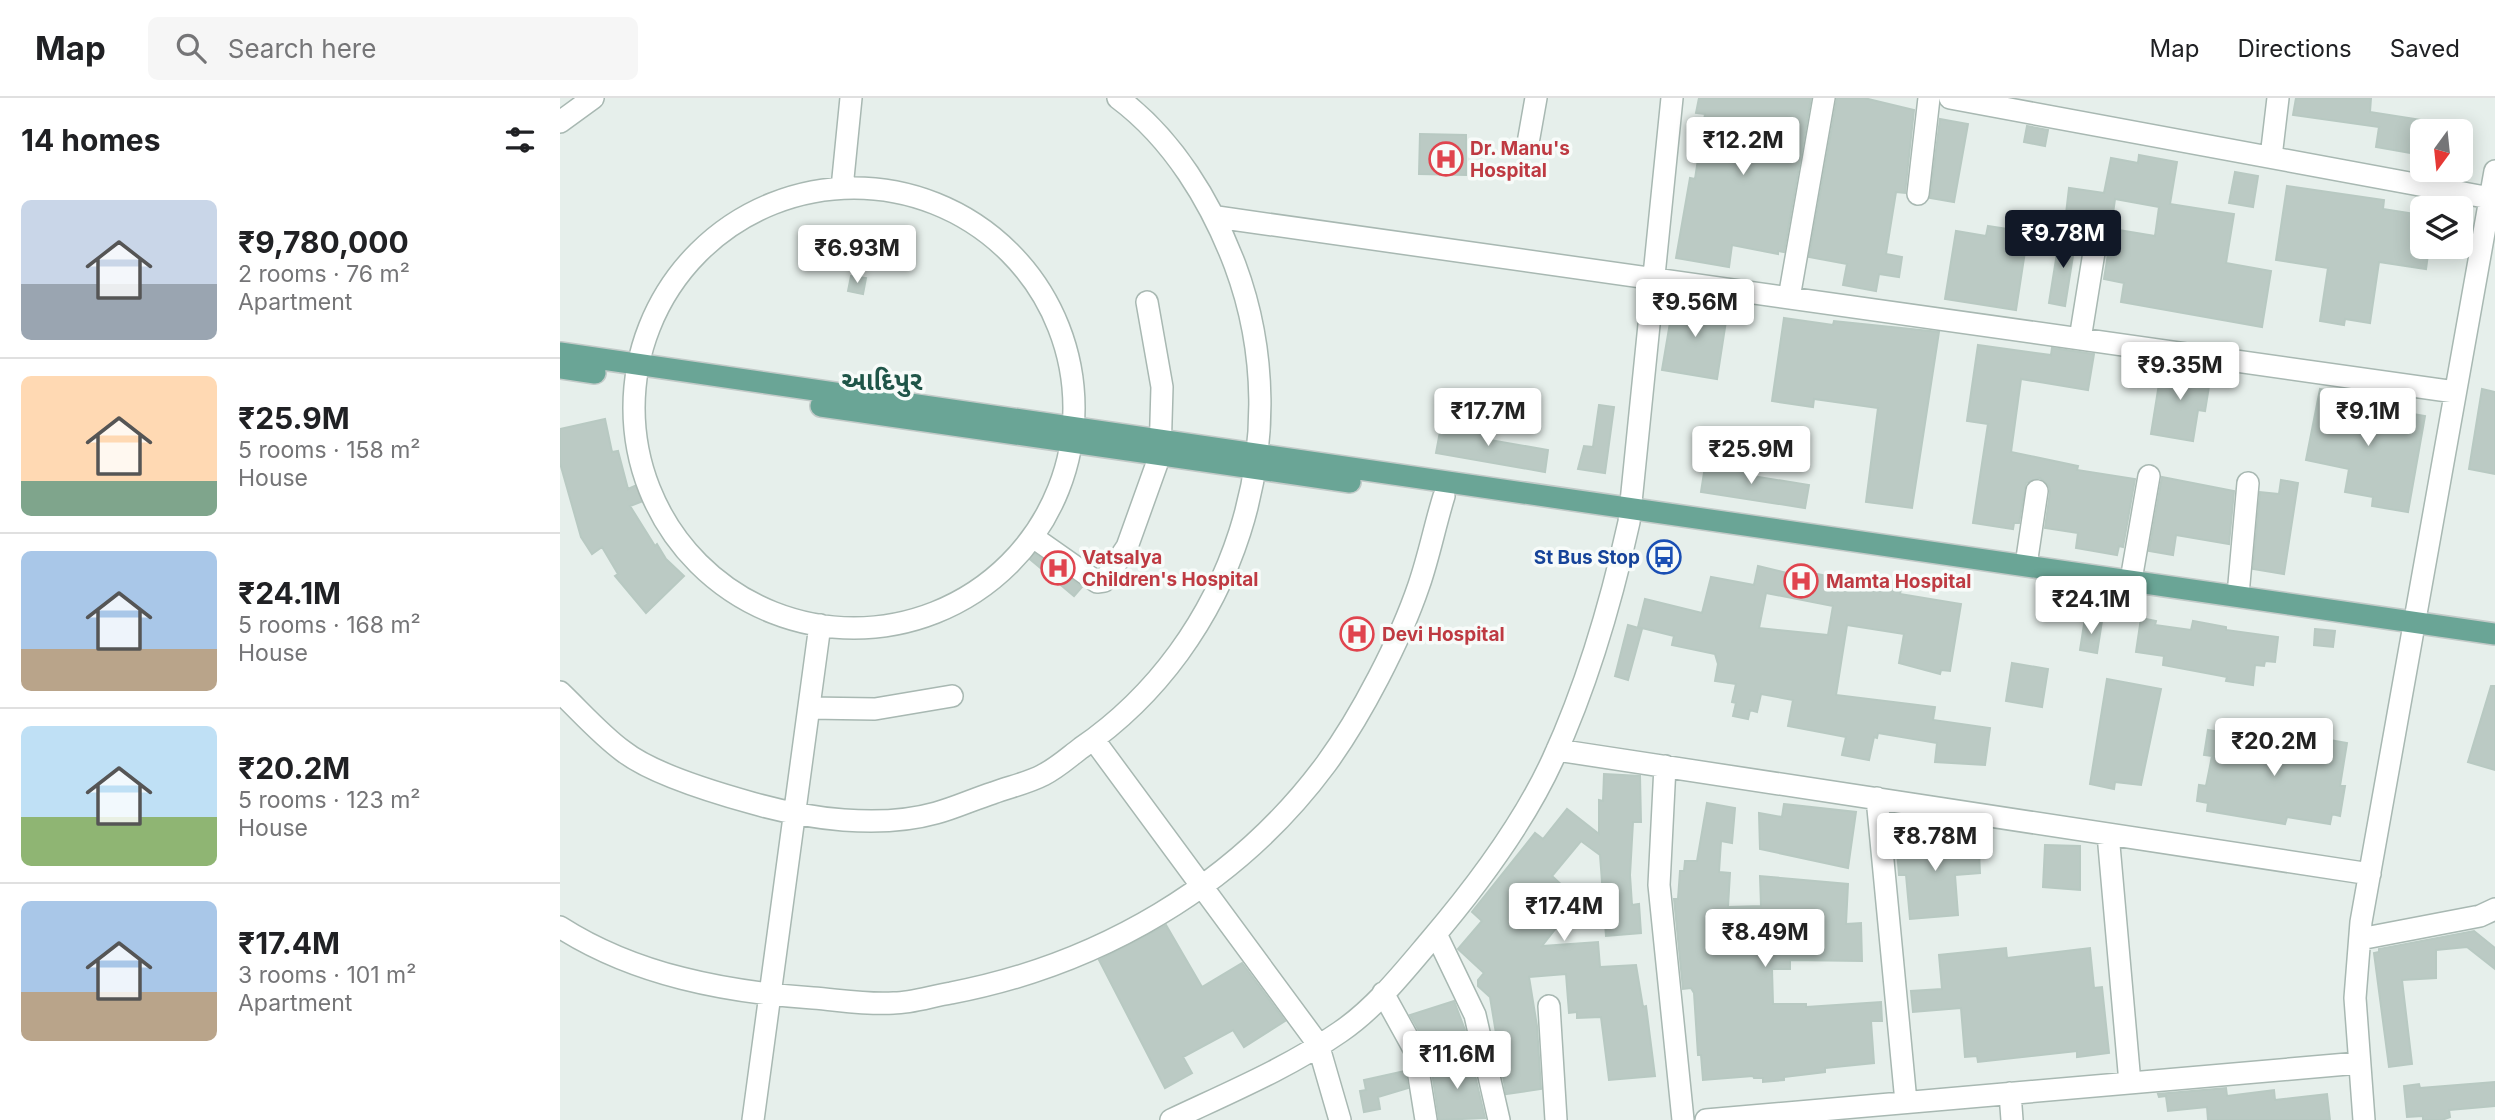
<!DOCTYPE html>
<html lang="en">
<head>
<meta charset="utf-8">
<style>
  :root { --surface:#fff; --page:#f6f6f6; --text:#202124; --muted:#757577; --line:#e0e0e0; --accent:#111827 }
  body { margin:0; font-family:Inter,"Noto Sans Gujarati",sans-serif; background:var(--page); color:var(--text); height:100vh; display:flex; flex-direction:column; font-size:26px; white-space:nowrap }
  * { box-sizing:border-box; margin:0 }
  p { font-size:23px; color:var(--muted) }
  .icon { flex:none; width:38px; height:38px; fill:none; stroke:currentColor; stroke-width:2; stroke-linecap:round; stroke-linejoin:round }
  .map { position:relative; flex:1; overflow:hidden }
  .drawer { display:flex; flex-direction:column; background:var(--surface); width:560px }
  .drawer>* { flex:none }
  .needle { width:46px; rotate:195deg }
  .controls { position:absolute; left:1850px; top:21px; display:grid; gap:14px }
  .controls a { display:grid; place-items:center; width:63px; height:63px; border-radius:10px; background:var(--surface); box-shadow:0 4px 18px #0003; font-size:35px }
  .price { position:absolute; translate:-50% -60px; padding:0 16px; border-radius:7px; background:#fff; color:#222; font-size:23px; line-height:46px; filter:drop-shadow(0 2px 4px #0008) }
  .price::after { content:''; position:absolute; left:50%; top:42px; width:21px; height:16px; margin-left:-10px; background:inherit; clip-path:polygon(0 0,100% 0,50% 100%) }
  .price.active { background:var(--accent); color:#fff }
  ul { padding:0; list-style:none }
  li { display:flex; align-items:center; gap:21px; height:175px; padding:0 21px }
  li+li { border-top:2px solid var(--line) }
  li span { display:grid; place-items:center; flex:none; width:196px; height:140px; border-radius:10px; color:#555 }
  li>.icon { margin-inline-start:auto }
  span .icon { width:84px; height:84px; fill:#fffc; stroke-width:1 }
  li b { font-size:30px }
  h2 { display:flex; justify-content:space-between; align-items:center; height:84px; padding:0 21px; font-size:30px }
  header { display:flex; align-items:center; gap:42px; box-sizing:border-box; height:98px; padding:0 35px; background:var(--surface); border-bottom:2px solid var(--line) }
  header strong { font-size:33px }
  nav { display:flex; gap:38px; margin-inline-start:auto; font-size:24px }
  .search { width:490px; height:63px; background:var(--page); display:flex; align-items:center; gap:18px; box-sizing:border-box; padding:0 24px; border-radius:10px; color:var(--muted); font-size:26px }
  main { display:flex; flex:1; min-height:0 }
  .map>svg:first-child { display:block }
  .building { fill:#bbcac4; stroke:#b8c9c2; stroke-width:2; fill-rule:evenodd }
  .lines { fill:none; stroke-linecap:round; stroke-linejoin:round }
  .minor-casing { stroke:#a8b8b2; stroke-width:24 }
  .major-casing { stroke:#c2cac8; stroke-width:24 }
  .minor { stroke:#fff; stroke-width:21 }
  .major { stroke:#6aa596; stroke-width:21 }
  .labels { text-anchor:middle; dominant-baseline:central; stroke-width:7; stroke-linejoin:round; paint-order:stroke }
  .health-label { font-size:19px; font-weight:bold; fill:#be3a42; stroke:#f7fbf9; text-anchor:start }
  .transit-label { font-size:19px; font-weight:bold; fill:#164399; stroke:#f7fbf9; text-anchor:end }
  .district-label { font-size:26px; font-weight:bold; fill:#1f5548; stroke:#f7fbf9 }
</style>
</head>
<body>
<header>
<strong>Map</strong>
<div class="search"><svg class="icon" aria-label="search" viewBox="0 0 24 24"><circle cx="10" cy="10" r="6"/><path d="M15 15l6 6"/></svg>Search here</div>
<nav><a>Map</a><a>Directions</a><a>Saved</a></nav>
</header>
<main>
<section class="drawer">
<h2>14 homes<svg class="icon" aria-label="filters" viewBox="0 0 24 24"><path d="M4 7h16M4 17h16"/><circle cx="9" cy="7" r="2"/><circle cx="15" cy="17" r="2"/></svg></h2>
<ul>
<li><span style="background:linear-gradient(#c9d6e8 60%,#9aa5b1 0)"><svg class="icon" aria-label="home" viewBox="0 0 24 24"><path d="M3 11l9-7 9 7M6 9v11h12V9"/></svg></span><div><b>₹9,780,000</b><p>2 rooms · 76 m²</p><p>Apartment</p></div></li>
<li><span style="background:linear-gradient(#ffd9b3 75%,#7fa58c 0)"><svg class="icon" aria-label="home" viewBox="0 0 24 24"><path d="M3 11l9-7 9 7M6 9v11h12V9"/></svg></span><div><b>₹25.9M</b><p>5 rooms · 158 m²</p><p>House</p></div></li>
<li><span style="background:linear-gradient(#a9c7e8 70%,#b9a48a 0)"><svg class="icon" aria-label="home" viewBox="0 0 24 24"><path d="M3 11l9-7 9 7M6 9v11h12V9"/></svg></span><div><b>₹24.1M</b><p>5 rooms · 168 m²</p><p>House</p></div></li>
<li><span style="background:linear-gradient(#bfe0f5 65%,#8fb573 0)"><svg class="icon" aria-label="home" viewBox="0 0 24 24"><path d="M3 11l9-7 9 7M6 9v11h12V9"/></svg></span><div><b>₹20.2M</b><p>5 rooms · 123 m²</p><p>House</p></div></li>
<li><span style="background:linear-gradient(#a9c7e8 65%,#b9a48a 0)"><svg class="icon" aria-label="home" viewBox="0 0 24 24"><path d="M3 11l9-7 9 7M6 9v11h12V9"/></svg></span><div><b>₹17.4M</b><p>3 rooms · 101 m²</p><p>Apartment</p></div></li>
</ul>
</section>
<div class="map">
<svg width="1935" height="1022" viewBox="0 0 1935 1022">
  <rect width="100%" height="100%" fill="#e6efeb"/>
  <path class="building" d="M1139 0H1251L1224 154 1218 153V156L1172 147 1169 169 1116 160 1130 80 1135 81 1145 16 1136 15Z
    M1277 0H1304L1354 12 1345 95 1336 94 1326 156 1342 159 1339 179 1319 176 1316 193 1283 187 1287 166 1249 159Z
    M1736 0H1811L1810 14 1862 22V57L1816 49 1819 29 1733 17Z
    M1380 21 1408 26 1394 104 1370 100Z
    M1467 28 1488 32 1485 48 1464 44Z
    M860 36 906 37V77L859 76Z
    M1579 57 1617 64 1610 106 1674 116 1666 165 1711 173 1702 229 1561 204 1564 185 1544 181 1552 131 1595 138 1599 109 1555 101 1552 123 1506 116 1509 90 1544 95 1551 60 1578 65Z
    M1675 74 1698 78 1693 109 1669 105Z
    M1727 88 1824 102 1823 111 1862 117V149H1869L1866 171 1819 164 1810 225 1785 221 1784 227 1760 223 1768 170 1716 162Z
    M1428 128 1468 134 1456 212 1385 201 1396 133 1426 138Z
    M1500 136 1516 139 1505 208 1489 205Z
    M291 178 306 180 303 196 288 193Z
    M1114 201 1168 210 1157 281 1102 272Z
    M1224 220 1273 227 1274 223 1379 234 1352 410 1306 404 1318 310 1254 301 1253 309 1212 303Z
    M1418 247 1491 257 1492 250 1534 256 1528 292 1461 281 1451 354 1518 368 1517 372 1575 381 1563 449 1559 448 1557 457 1516 450 1518 435 1485 430 1490 394 1489 388 1480 380 1466 385 1459 425H1454L1453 431 1413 425 1428 326 1407 323Z
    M1602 267 1651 276 1645 313 1638 312 1633 343 1591 336Z
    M1760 291 1792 297 1791 305 1865 318 1848 414 1812 408 1813 399 1785 394 1789 371 1746 362Z
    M1922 291 1935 294V376L1909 371Z
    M1039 307 1054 309 1045 375 1018 371 1024 348 1033 349Z
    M45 321 52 354 58 353 68 391 79 386 86 402 70 408 95 448 97 446 106 461 124 478 86 515 55 478 58 476 42 449 32 456 21 439 0 365V331Z
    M882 323 932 332 930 342 988 352 985 374 876 355Z
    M1146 362 1188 368 1186 377 1249 387 1245 410 1141 394Z
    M1602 379 1674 393 1669 446 1616 437 1613 457 1589 453Z
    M1721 382 1738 385 1724 476 1693 471 1700 394 1719 396Z
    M471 453 522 489 514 498 466 458Z
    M1198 468 1231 476 1232 471 1302 485 1303 479 1342 484 1340 496 1401 506 1390 573 1381 572 1380 576 1339 565 1344 536 1287 527 1276 597 1375 609 1373 622 1430 630 1425 667 1375 664 1377 645 1318 635 1317 640 1314 639 1309 662 1282 657 1286 639 1228 628 1233 602 1201 596 1197 614 1190 612 1188 621 1173 618 1176 605 1172 604 1176 586 1155 583 1158 566 1155 556 1112 547 1114 538 1078 529 1085 501 1142 515 1151 479 1194 487ZM1206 495 1273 508 1268 537 1199 530Z
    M1525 520 1542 523 1537 555 1520 552Z
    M1581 520 1596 523 1595 527 1631 532 1633 523 1666 529V532L1718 539 1715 564 1705 563 1704 568 1695 567 1693 587 1666 583 1667 579 1603 567 1604 558 1576 554Z
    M1068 527 1082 531 1068 582 1055 578Z
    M1755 531 1775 533 1773 549 1754 547Z
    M1452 565 1488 571 1482 609 1446 603Z
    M1547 581 1601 591 1581 687 1555 684 1554 691 1530 686Z
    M1931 588H1935V672L1908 664Z
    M1648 632 1746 648 1747 638 1787 645 1780 688H1785L1780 718 1772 716 1770 726 1727 719 1725 726 1647 713 1648 705 1637 703 1639 687 1646 688 1652 658 1644 657Z
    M1044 676 1080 678 1081 724H1073L1070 777 1072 807 1079 806 1081 835 1046 838 1040 757 1021 743 992 778 1018 802 982 848 1038 844 1040 869 1076 867 1083 909 1086 908 1095 978 1049 982 1041 919 1017 920V914L1009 915 1006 876 969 879 977 928 981 991 946 996 930 899 918 888V882L924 875 898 851 922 823 912 814 975 735 983 741 1007 711 1039 736V702L1043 703Z
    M1147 705 1175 710 1172 745 1161 743 1159 774 1170 775 1168 809 1201 808 1200 778 1288 786 1286 826 1301 825 1302 863 1230 862V871H1212L1213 906H1246V909L1321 904 1322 923H1311L1314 965 1265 970V974L1224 979V982L1203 984V980H1194L1193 978 1143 982 1141 957H1138L1134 895 1131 890 1123 891 1114 801H1118L1120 773H1124L1125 763H1137Z
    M1224 706 1296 714 1288 770 1200 751 1199 715 1222 719Z
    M1388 727 1406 728 1408 754 1419 753 1420 775 1395 777 1398 817 1350 821 1346 777H1339L1336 740 1357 738 1358 749 1389 747Z
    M1485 747 1520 748V792L1483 789Z
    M606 827 642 889 682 865 725 923 684 949 673 932 623 959 632 975 605 990 539 862Z
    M1914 833 1935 850V871L1907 849 1876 852V880L1842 882 1852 966 1829 969 1814 855 1819 854V851Z
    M1446 850 1447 860 1530 850 1534 890 1542 889 1549 955 1517 959V953L1418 964 1417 958 1405 959 1401 910 1353 914 1351 893 1382 891 1379 857Z
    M894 903 905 932 867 947 850 917Z
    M911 960 925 1020 879 1022 871 968Z
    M845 973 848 990 818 999 820 1011 804 1014 800 993 806 992 804 982Z
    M1935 984V1008L1889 1012 1890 1019 1882 1022H1863V1018L1847 1019 1844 988 1859 986 1860 990Z
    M1666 990 1667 998 1714 992 1715 1002 1767 996 1770 1022H1648L1647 1009 1608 1013 1606 998 1599 999 1598 996Z"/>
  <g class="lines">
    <defs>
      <path id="minor" d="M1390 0 1935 101
        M0 24 33 0
        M968 45 976 0
        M1711 59 1718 0
        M74 310a220 220 0 1 1 440 0a220 220 0 1 1-440 0Z
        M282 90 291 0
        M1358 96 1369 0
        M657 119 1895 294
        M1229 200 1264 0
        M1520 241 1536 142
        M473 439 537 484 544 483 567 449 600 357 602 289 587 204
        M1466 467 1477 393
        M1571 482 1589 378
        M1678 497 1688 385
        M0 594C20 613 40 636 63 653 92 676 156 695 192 705 248 721 319 731 376 715 395 710 414 701 433 695 449 689 468 685 483 677 497 670 509 659 521 650 674 545 740 341 675 167 651 104 613 41 558 0
        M249 610 315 611 392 598
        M534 642 758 946 780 1022
        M997 652 1810 776
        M1105 668 1099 787 1123 1022
        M1317 700 1346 1004
        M1548 736 1570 985
        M0 829C75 877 166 894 253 900 279 902 307 907 334 905 352 905 372 898 391 895 538 867 676 788 766 666 801 618 840 543 859 487 869 458 875 427 884 398
        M876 836 915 917 939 1022
        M1800 841 1920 818 1935 811
        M823 895 855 953 866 1022
        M989 908 996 1022
        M1450 995 1452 1022
        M193 1022 260 527
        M611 1022C668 995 728 970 780 934 814 911 842 876 869 844 916 789 963 727 993 661 1028 585 1051 505 1069 424L1112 0
        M1146 1022 1799 965
        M1804 1022 1795 900 1801 824 1935 73"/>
      <path id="major" d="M0 255 1935 536
        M0 270 35 275
        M261 308 790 384"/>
    </defs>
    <use href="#minor" class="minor-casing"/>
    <use href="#major" class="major-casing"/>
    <use href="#minor" class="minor"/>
    <use href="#major" class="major"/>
  </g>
  <defs>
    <symbol id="hospital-ring" viewBox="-11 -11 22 22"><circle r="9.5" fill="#f7fbf9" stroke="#e0444e" stroke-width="1.5"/><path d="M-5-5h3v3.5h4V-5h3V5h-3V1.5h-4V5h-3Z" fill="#e0444e"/></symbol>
    <symbol id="bus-ring" viewBox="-11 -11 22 22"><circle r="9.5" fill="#f7fbf9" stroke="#1a4fb4" stroke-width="1.5"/><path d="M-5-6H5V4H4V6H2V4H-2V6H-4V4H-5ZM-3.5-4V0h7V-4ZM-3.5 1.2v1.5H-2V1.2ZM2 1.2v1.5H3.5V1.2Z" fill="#1a4fb4"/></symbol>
  </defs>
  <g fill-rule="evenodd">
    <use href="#hospital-ring" x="867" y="42" width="38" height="38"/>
    <use href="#bus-ring" x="1085" y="440" width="38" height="38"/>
    <use href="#hospital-ring" x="479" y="451" width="38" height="38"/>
    <use href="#hospital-ring" x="1222" y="464" width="38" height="38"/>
    <use href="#hospital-ring" x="778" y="517" width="38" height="38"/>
  </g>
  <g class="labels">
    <g class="health-label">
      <text x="910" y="50">Dr. Manu's<tspan x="910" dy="22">Hospital</tspan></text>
      <text x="522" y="459">Vatsalya<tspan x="522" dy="22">Children's Hospital</tspan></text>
      <text x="1266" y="483">Mamta Hospital</text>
      <text x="822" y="536">Devi Hospital</text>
    </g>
    <g class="transit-label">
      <text x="1080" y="459">St Bus Stop</text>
    </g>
    <g class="district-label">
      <text x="322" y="282">આદિપુર</text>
    </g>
  </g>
</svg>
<div class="controls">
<a><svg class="needle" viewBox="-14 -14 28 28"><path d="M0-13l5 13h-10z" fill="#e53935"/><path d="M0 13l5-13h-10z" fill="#757577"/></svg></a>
<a><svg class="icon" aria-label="layers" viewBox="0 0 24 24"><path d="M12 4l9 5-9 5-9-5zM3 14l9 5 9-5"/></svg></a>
</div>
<b class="price" style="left:1183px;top:79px">₹12.2M</b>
<b class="price active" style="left:1503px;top:172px">₹9.78M</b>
<b class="price" style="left:297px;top:187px">₹6.93M</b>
<b class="price" style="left:1135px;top:241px">₹9.56M</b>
<b class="price" style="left:1620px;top:304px">₹9.35M</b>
<b class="price" style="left:928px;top:350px">₹17.7M</b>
<b class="price" style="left:1808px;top:350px">₹9.1M</b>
<b class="price" style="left:1191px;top:388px">₹25.9M</b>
<b class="price" style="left:1531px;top:538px">₹24.1M</b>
<b class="price" style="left:1714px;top:680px">₹20.2M</b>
<b class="price" style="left:1375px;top:775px">₹8.78M</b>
<b class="price" style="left:1004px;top:845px">₹17.4M</b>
<b class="price" style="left:1205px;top:871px">₹8.49M</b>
<b class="price" style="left:897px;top:993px">₹11.6M</b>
</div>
</main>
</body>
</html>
